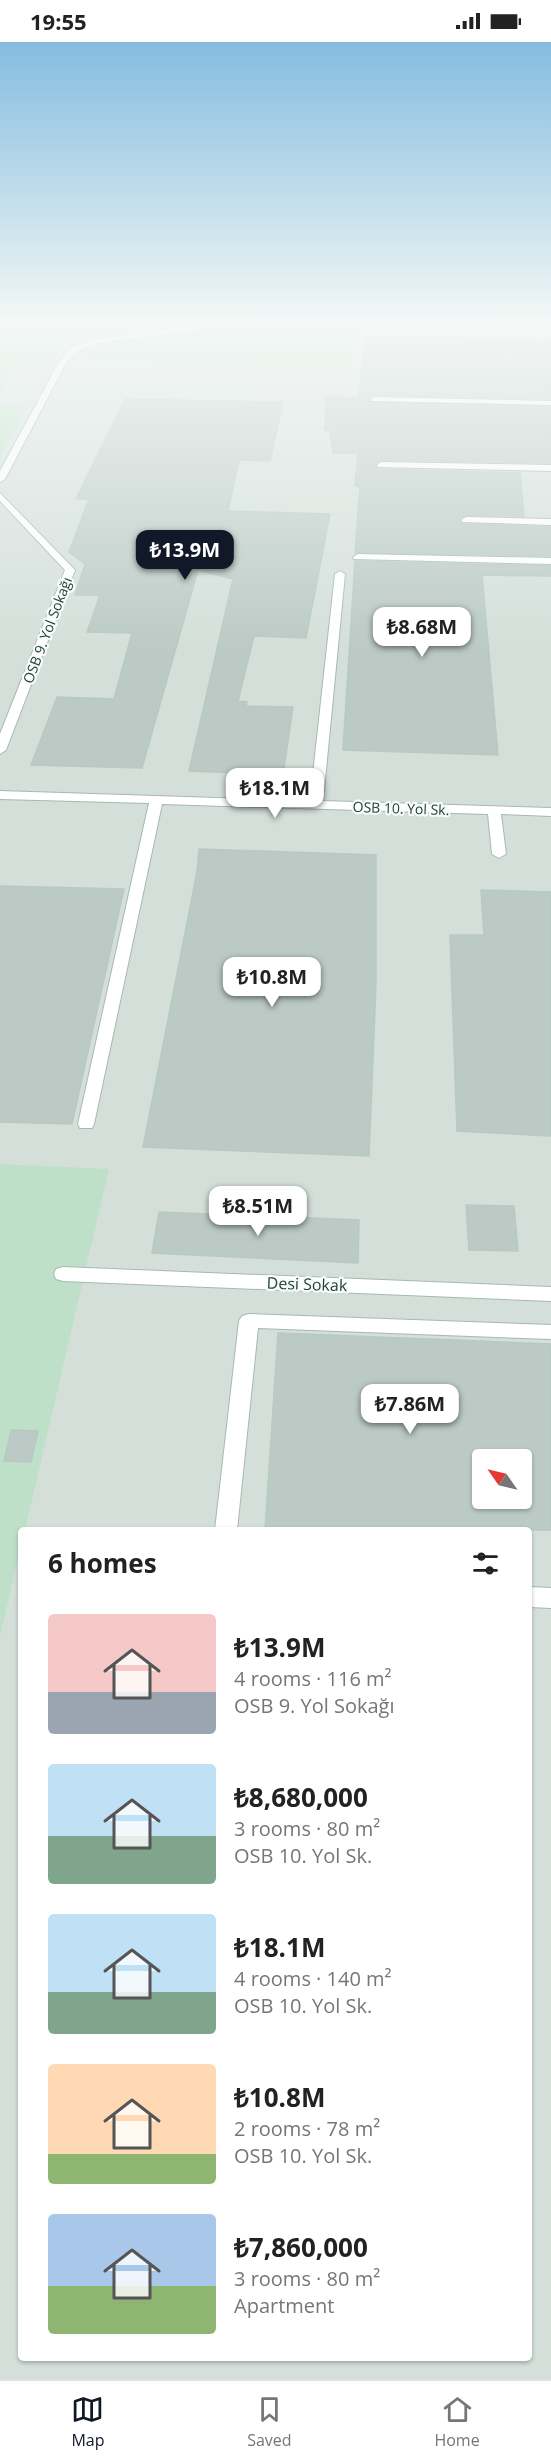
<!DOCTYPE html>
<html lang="en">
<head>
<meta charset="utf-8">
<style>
  :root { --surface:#fff; --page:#f2f2f2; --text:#222; --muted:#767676; --line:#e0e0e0; --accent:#111827 }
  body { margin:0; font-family:"Open Sans",sans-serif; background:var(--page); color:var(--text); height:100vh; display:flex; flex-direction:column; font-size:22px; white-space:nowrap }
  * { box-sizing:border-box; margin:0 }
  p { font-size:20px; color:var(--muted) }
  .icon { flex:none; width:33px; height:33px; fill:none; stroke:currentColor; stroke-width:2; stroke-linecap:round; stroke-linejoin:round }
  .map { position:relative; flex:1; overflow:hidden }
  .side { position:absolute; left:18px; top:1485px; width:514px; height:834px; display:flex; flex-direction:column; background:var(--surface); border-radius:6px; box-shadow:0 2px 4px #0004 }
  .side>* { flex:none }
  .needle { width:39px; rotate:304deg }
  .fabs { position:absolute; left:472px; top:1407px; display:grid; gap:12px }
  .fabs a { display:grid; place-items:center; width:60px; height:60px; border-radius:6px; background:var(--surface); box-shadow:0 2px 4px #0004; font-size:30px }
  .price { position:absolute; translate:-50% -51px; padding:0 14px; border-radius:12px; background:#fff; color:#222; font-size:20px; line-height:39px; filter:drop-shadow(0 2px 3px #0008) }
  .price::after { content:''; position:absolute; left:50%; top:36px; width:18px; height:14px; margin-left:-9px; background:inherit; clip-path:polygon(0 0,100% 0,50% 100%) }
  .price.active { background:var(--accent); color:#fff }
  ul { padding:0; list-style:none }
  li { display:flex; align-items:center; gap:18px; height:150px; padding:0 30px }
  li span { display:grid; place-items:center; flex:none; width:168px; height:120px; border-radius:6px; color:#555 }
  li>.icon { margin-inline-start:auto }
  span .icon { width:72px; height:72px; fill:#fffc; stroke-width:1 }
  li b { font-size:26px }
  h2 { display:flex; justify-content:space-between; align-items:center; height:72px; padding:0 30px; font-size:26px }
  .status { display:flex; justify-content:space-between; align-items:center; height:42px; padding:0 30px; background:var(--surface); direction:ltr }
  .status svg { height:16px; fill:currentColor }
  .tabs { display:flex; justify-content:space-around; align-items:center; height:84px; border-top:2px solid var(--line); background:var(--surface); font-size:16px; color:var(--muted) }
  .tabs a { display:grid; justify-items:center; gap:3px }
  .tabs .active { color:var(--accent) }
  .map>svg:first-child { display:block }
  .built { fill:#d4dfda; fill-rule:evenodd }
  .green { fill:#bfe0c8 }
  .building { fill:#bbcac4; stroke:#b8c9c2; stroke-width:1.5; fill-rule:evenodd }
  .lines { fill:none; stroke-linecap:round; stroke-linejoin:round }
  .minor-casing { stroke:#a8b8b2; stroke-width:2 }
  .minor { fill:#fff; fill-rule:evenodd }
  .labels { text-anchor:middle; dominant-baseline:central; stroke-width:4.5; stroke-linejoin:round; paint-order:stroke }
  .far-street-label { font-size:14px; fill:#24423a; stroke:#f7fbf9 }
  .street-label { font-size:16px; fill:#24423a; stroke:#f7fbf9 }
</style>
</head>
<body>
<div class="status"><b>19:55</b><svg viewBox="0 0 49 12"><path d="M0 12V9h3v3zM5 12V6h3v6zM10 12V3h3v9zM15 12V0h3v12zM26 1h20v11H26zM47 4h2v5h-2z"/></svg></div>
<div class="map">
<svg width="551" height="2337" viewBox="0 0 551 2337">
  <rect width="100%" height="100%" fill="#e6efeb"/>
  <path class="built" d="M149 283H551V2337H0V306ZM483 1418H522V1456H483ZM21 1488H530V2316H21Z"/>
  <path class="green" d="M0 283H183L75 297 66 303 51 320H18L0 351Z
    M234 286 356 289 350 324 82 318 88 308 117 299Z
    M0 364H29L0 415Z
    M0 1122 109 1127 25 1488H21V1504L0 1594Z"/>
  <path class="building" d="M366 294 551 298V357L373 353 368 359 551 365V421L381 418 375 422 378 427 520 431 524 474 466 473 460 476 459 480 463 482 551 485V514L355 511 360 445 355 444 358 411H333L330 388H325L326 355 358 356Z
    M125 357 283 360 270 419 239 418 228 469 330 472 306 596 254 594 238 659 247 660 246 664 293 665 283 733 189 729 233 537 198 528 142 726 31 723 57 655 114 657 132 591 87 590 100 553H75L85 522 69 510 89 457H76Z
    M355 519 551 524V534L482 533 498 713 343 708Z
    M199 807 376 813V941L369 1114 143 1105 197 830Z
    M0 844 124 847 72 1082 0 1080Z
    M481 848 551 850V1094L457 1089 450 893H484Z
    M466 1163 514 1164 518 1209 469 1208Z
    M159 1170 359 1178 358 1221 152 1211Z
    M278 1291 551 1302V1488H265ZM483 1418H522V1456H483Z
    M11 1388 38 1389 31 1420 4 1419Z"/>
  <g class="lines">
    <defs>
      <path id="minor" d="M196 283H254L203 286 101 301 78 309 66 321 5 437 0 440V429L59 320 72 305 97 297Z
        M274 283 551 285V289L278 285Z
        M373 355 551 359V363L370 359Z
        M381 420 551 423V429L378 425 377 423Z
        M0 451 75 528 6 708 0 712V692L65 528 0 459Z
        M466 475 551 477V483L463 480 461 478Z
        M358 512 551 516V522L354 517 353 515Z
        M340 529 345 532 323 759 551 766V774L501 772 506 812 499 816 492 812 488 772 162 762 94 1082 92 1086H80L78 1082 149 761 0 757V749L310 759 335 532Z
        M63 1225 551 1245V1259L63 1239 56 1237 54 1232 56 1227Z
        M249 1272 551 1283V1297L258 1286 237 1488H215L239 1279 242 1274Z
        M530 1545 551 1546V1566L530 1565Z"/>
    </defs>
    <use href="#minor" class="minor-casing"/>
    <use href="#minor" class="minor"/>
  </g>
  <linearGradient id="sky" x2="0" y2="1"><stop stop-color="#84bce0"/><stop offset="0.46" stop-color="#f4f8f6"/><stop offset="1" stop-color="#f4f8f6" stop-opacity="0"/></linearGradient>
  <rect width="551" height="610" fill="url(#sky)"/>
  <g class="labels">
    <g class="far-street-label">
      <text transform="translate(47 588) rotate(-69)">OSB 9. Yol Sokağı</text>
      <text transform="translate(401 766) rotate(2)">OSB 10. Yol Sk.</text>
    </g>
    <g class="street-label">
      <text transform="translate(307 1242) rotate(2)">Desi Sokak</text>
    </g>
  </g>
</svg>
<div class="fabs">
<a><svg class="needle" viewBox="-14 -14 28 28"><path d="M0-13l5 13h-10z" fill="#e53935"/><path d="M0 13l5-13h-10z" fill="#767676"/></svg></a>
</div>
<b class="price active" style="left:185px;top:539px">₺13.9M</b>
<b class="price" style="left:422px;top:616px">₺8.68M</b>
<b class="price" style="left:275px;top:777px">₺18.1M</b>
<b class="price" style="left:272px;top:966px">₺10.8M</b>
<b class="price" style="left:258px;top:1195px">₺8.51M</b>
<b class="price" style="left:410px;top:1393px">₺7.86M</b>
<section class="side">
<h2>6 homes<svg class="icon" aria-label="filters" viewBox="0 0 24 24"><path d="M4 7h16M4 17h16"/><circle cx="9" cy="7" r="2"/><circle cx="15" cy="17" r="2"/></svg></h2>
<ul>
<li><span style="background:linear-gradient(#f6c9c9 65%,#9aa5b1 0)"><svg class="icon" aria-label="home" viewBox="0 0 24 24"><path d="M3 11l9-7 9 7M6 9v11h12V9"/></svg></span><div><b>₺13.9M</b><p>4 rooms · 116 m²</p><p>OSB 9. Yol Sokağı</p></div></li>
<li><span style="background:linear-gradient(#bfe0f5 60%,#7fa58c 0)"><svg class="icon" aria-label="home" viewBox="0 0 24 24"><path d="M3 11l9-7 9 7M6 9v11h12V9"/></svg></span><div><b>₺8,680,000</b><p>3 rooms · 80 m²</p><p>OSB 10. Yol Sk.</p></div></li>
<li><span style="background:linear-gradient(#bfe0f5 65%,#7fa58c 0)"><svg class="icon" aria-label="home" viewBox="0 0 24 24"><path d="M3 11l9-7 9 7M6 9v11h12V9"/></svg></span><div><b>₺18.1M</b><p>4 rooms · 140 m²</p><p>OSB 10. Yol Sk.</p></div></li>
<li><span style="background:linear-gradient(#ffd9b3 75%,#8fb573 0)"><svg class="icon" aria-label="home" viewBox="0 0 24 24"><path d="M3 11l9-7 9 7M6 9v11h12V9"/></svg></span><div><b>₺10.8M</b><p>2 rooms · 78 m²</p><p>OSB 10. Yol Sk.</p></div></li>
<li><span style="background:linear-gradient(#a9c7e8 60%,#8fb573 0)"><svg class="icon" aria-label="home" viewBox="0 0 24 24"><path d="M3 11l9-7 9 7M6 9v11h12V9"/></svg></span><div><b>₺7,860,000</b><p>3 rooms · 80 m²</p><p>Apartment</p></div></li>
</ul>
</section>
</div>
<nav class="tabs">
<a class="active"><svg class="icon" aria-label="map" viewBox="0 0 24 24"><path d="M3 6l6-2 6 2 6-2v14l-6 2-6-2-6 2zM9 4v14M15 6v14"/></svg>Map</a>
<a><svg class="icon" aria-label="saved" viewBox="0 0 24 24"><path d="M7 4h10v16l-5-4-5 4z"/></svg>Saved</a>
<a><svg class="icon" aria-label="home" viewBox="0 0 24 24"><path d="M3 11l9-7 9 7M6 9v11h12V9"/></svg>Home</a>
</nav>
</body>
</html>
